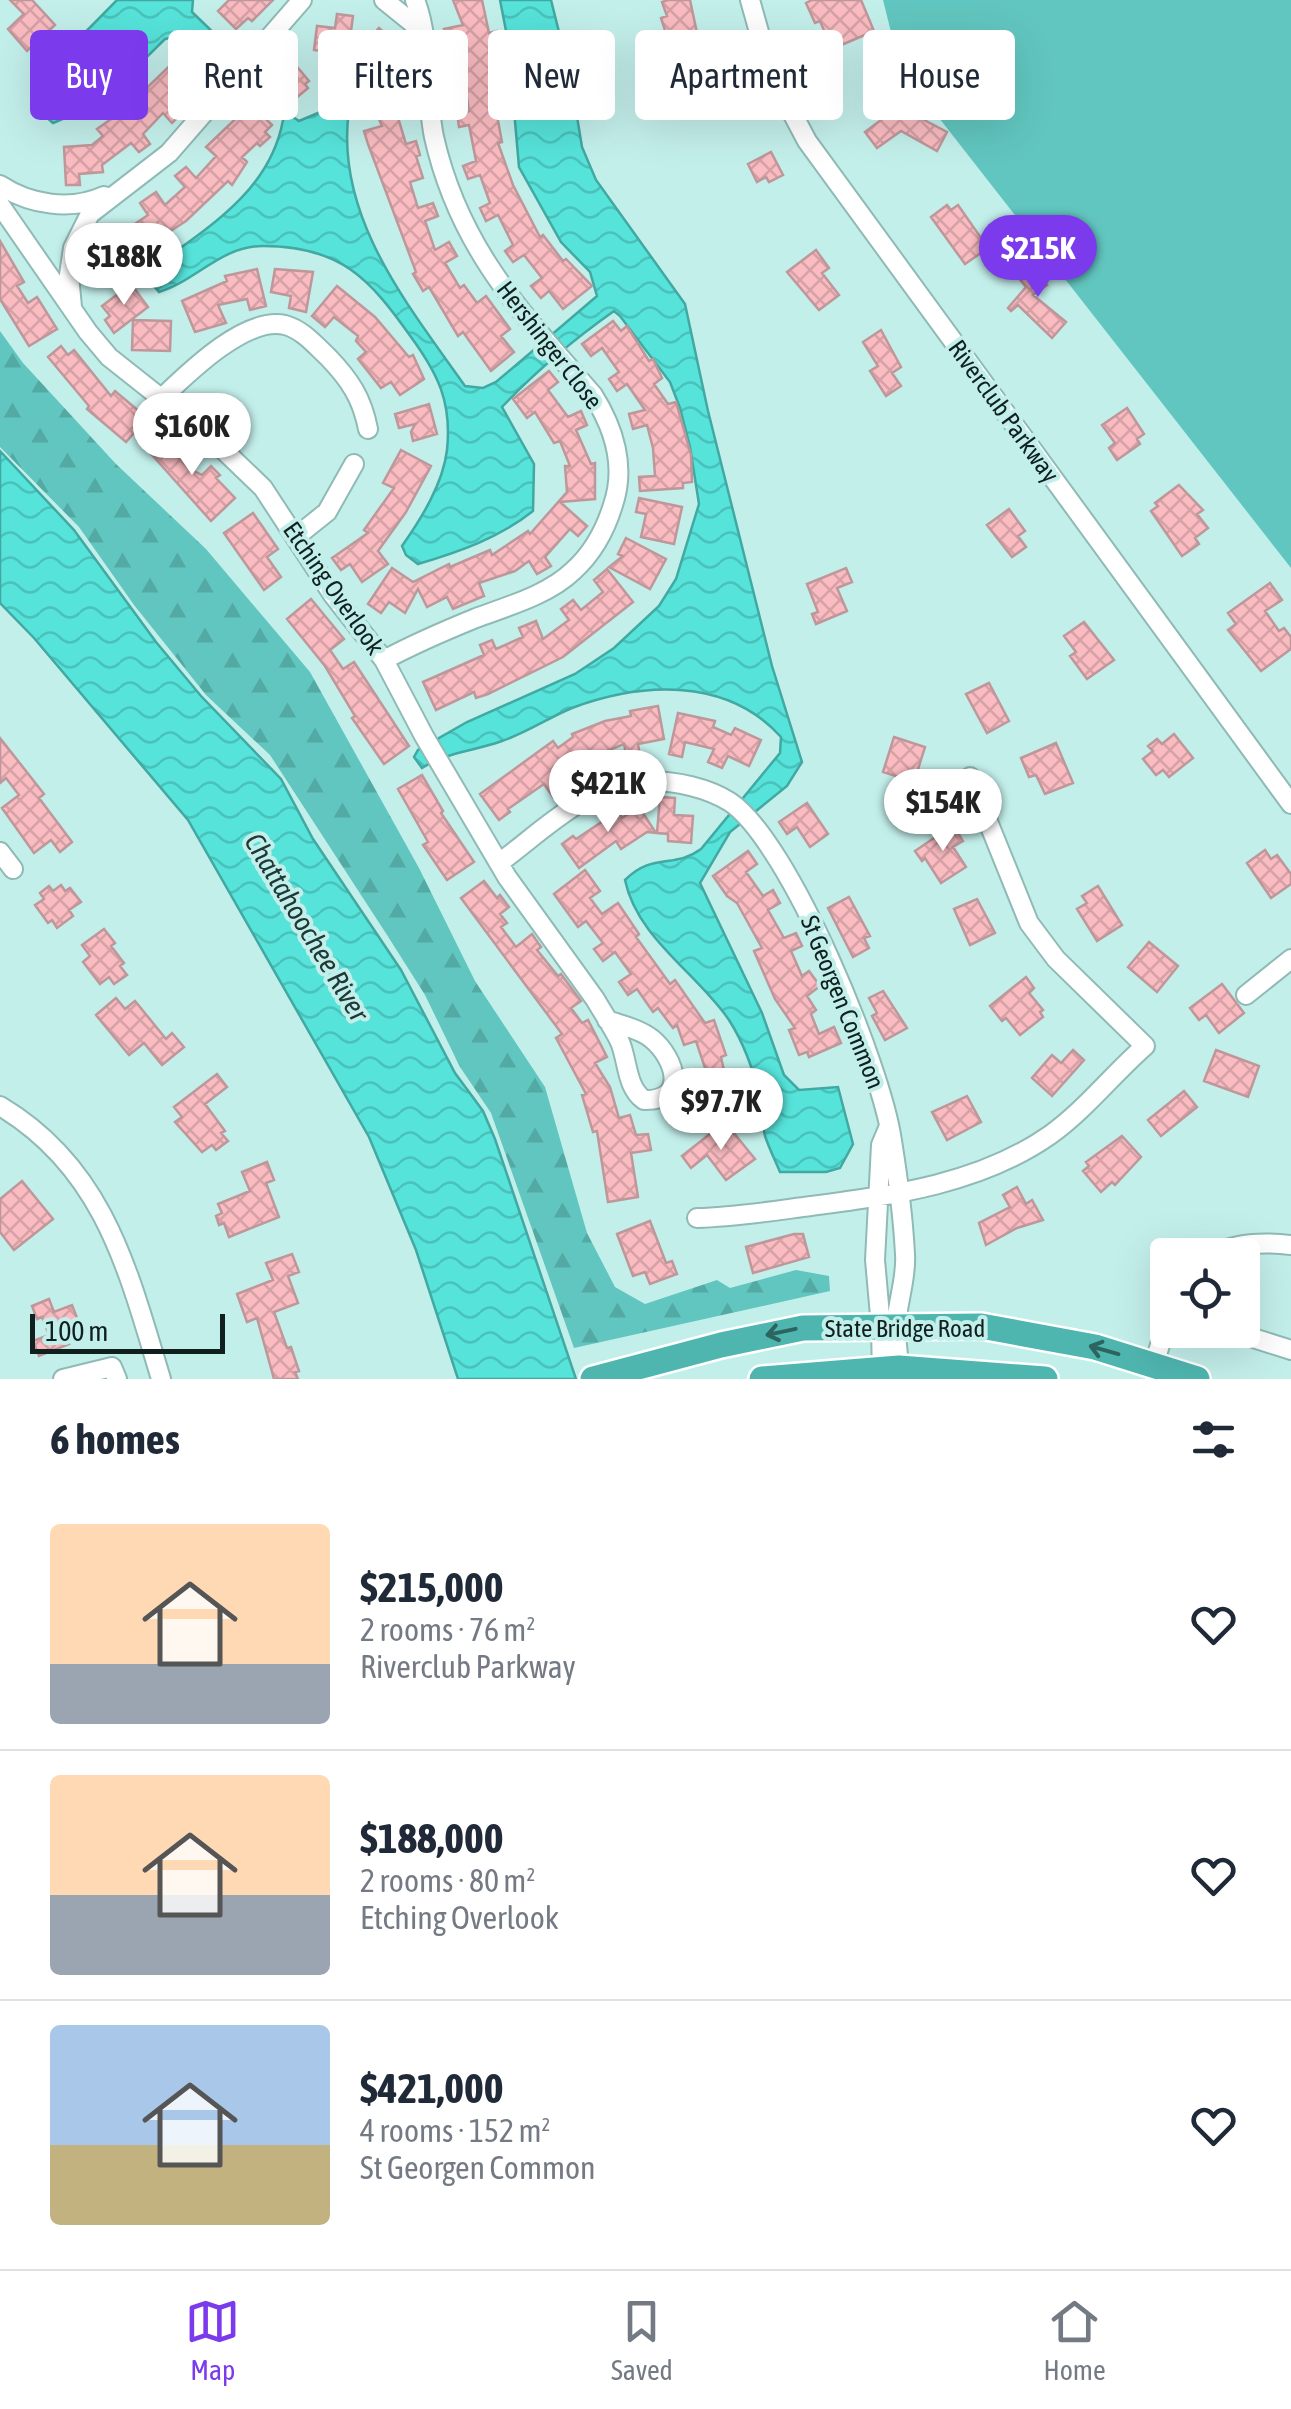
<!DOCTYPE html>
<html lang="en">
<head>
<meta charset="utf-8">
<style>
  :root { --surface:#fff; --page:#f6f6f7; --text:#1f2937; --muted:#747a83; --line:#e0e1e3; --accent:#7c3aed }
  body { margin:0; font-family:"Asap Condensed",sans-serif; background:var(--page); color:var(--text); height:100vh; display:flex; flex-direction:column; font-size:38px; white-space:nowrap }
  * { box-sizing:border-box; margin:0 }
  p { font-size:32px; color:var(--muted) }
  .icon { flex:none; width:55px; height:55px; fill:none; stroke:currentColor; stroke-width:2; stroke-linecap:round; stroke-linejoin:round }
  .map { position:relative; height:1379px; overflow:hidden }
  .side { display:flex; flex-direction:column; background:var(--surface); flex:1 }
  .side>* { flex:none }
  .banner { position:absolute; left:30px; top:30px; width:1232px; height:90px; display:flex; gap:20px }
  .fabs { position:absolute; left:1150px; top:1238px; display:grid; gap:20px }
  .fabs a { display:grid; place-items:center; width:110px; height:110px; border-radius:10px; background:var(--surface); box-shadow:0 10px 40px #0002; font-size:50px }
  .scale { position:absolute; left:30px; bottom:25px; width:195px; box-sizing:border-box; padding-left:10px; border:5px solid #0f201f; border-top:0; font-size:28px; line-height:35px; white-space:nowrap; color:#0f201f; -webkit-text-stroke:8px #c3efeb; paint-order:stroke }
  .price { position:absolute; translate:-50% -85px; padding:0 22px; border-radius:35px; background:#fff; color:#222; font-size:32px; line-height:65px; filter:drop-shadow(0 2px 5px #0008) }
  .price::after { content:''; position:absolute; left:50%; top:60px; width:30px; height:22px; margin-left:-15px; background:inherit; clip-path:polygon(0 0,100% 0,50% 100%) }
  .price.selected { background:var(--accent); color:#fff }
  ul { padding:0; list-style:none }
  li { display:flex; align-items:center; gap:30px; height:250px; padding:0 50px }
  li+li { border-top:2px solid var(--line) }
  li span { display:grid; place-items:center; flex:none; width:280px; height:200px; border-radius:10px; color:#555 }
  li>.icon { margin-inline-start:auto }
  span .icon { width:120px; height:120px; fill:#fffc; stroke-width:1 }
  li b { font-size:42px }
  h2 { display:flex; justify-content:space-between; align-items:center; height:120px; padding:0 50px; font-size:42px }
  .tag { padding:0 35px; border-radius:10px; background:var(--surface); box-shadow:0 10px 40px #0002; font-size:35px; line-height:90px }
  .tag.selected { background:var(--accent); color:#fff }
  .tab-bar { display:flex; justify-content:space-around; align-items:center; height:140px; border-top:2px solid var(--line); background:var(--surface); font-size:28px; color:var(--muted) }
  .tab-bar a { display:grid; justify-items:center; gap:5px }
  .tab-bar .selected { color:var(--accent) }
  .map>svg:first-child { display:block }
  .grass { fill:#61c6bf }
  .forest { fill:url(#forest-firs) }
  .water { fill:url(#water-waves); stroke:#41a8a2; stroke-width:2.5 }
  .building { fill:url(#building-cross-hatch); stroke:#be979a; stroke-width:2.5 }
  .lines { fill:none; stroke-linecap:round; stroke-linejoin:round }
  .minor-casing { stroke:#8fbab6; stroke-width:22 }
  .highway-casing { stroke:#fff; stroke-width:30 }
  .minor { stroke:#fff; stroke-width:18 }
  .highway { stroke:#4fb6af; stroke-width:25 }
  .oneway { stroke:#2c6460 }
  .labels { text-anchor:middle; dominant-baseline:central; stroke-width:8; stroke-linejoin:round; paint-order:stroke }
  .street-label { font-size:25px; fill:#0f201f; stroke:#c3efeb }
  .water-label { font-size:28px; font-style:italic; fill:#203836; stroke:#c3efeb }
</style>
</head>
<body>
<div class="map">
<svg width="1291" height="1379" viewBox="0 0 1291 1379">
  <defs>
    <pattern id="forest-firs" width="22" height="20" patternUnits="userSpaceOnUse" patternTransform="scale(2.5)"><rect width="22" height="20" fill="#61c6bf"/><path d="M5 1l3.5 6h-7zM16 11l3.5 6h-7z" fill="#53aaa4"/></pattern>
    <pattern id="water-waves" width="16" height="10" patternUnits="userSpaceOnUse" patternTransform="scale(2.5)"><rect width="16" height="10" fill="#56e3da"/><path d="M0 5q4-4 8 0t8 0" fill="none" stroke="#4ac2bb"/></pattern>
    <pattern id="building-cross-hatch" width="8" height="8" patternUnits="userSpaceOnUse" patternTransform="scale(2.5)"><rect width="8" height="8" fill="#fabcc1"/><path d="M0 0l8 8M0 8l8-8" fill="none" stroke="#d5a1a5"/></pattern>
  </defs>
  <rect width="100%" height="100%" fill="#c3efeb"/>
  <path class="grass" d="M883 0H1291V568L900 68Z"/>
  <path class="forest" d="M0 331 23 363 116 464 206 549 310 672 419 868 475 981 545 1087 587 1233 615 1287 645 1304 717 1280 730 1288 796 1270 829 1276 830 1291 574 1348 491 1113 460 1067 425 995 387 935 270 755 206 695 134 605 79 527 0 447Z"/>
  <path class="water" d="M117 0H193L192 12 222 41 228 54 215 67 176 37 165 39C130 74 100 106 53 123L37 109 35 92 45 73Z
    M500 0H551L571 80 582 147 596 180 685 304 708 411 772 666 802 762 787 786 730 832 700 883 762 1013 784 1075 799 1090 838 1087 853 1144 840 1168 826 1172H780C775 1160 769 1148 765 1136 762 1124 762 1111 760 1098 754 1072 743 1042 729 1020 697 973 637 938 625 880 653 852 674 869 701 849L780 753 781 737C727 677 642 682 572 708 548 718 526 733 502 741 474 751 447 752 422 768L414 757 418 750 467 722 575 674 614 648 659 606 676 579 699 504 690 447 680 408 670 382 620 316 614 311C573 340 536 371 502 407L534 464 533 511C499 538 459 552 418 564L406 555 402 546C421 519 443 484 447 450 452 402 438 374 411 337 370 279 341 246 263 246 221 246 196 281 159 292L150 281 151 269C206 229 270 192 283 120L290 115 299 121 332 107 349 110C334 216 408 305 465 386L483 388 496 382 597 296 590 272 561 242 519 167 508 41Z
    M0 451 74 530 156 642 201 696 281 779 313 839 401 970 455 1073 483 1111 495 1139 576 1379H458L416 1250 369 1137 188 820 34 638 0 603Z"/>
  <path class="building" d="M10 0H32L55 25 27 51 8 29 24 14Z
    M229 0H273L252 21 248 18 236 29 218 11Z
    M453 0H482L489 33 497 31 500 43 492 45 499 94H493L502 142 498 143 513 185 540 237 543 235 563 261 566 259 592 286 563 309 549 291 541 298 531 286 542 278 524 255 513 262 505 251 513 245 498 215 486 221 480 208 490 203 480 175 468 179 463 166 476 161 469 125 459 127 457 113 469 111 465 83 451 85 449 70 462 68 457 38 446 40 444 29 463 25Z
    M668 0H690L697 33 688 36 692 48 673 55 661 18 667 16 662 2Z
    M812 0H861L874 31 832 49 820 21 815 23 806 3Z
    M337 14 353 16 346 68 333 66 335 53 314 50 317 26 335 28Z
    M379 28 401 48 373 78 352 58Z
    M185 51 212 78 201 89 193 80 172 100 183 112 172 123 163 113 143 134 150 144 139 152 131 143 102 165 103 172 79 174 80 185H66L64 147 92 145 103 136 97 129 124 110Z
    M288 56 309 81 305 84 308 88 283 109 263 87 279 72 275 68Z
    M897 67 902 74 909 112 947 132 937 151 901 131 877 148 865 132 889 114 881 70Z
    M404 73 411 88 399 93 406 111 397 114 406 144 416 141 420 155 416 156 423 178 410 182 418 208 433 203 438 216 425 221 435 250 449 242 457 256 445 263 460 288 464 285 477 303 486 296 510 329 501 336 514 352 491 371 463 332 458 336 429 287 423 291 413 274 416 272 368 144 364 131 382 126 366 89Z
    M251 104 272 125 265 132 270 137 260 146 257 143 242 157 247 162 232 185 228 181 186 221 141 250 132 277 103 268 104 265 95 262 106 227 123 232 148 215 140 203 156 192 165 205 185 187 175 176 186 167 196 178 216 156 206 147Z
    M771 152 783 175 769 182 766 177 757 182 748 164Z
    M947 205 951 210 958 205 988 248 965 264 931 217Z
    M0 241 24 282 17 286 28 303 37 297 57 329 29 346 0 299Z
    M816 250 829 268 822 273 839 295 819 310 787 272Z
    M1041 261 1051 274 1043 280 1047 285 1033 295 1066 322 1052 338 1018 305 1011 311 1008 308 1026 287 1018 277Z
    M257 269 266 306 250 310 247 299 218 305 226 323 195 332 182 301 227 281 225 276Z
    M275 269 313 272 306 312 289 308 291 296 271 292Z
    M131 284 148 307 114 333 105 320 110 316 102 306Z
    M337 286 375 317 409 357 413 355 424 379 400 395 391 382 381 388 358 359 366 352 356 341 358 336 334 317 325 327 312 316Z
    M133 320 171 321 170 351 132 350Z
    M613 321 621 331 627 326 649 361 653 359 662 378 654 384 668 404 676 402 691 455 692 482 683 483V488L640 491 639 477 655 476 653 448 647 425 633 429 629 414 645 410 627 384 617 391 609 379 619 372 602 348 591 356 582 344Z
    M881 330 901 367 892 373 901 386 886 396 870 371 878 366 863 342Z
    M61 346 68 355 74 350 111 396 115 391 147 418 126 442 87 409 89 406 48 357Z
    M549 371 558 382 548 390 568 417 581 411 587 425 576 430 591 464 595 463V499L560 502 587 526 578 536 570 529 545 557 551 566 537 574 529 561 515 571 479 583 484 596 453 609 447 597 427 607 418 589 405 613 389 602 381 613 368 604 392 568 413 582 449 564 450 567 490 550 492 555 528 531 530 534 567 492 565 466H570L560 441 554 443 535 412 527 418 513 399Z
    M429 404 437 434 413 441 411 432 415 424 399 428 395 414Z
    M1127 408 1144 434 1137 439 1140 444 1117 460 1109 448 1115 443 1102 425Z
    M165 432 194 471 202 475 211 466 220 475 216 478 235 498 211 521 145 447Z
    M401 450 431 466 406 512 378 551 388 564 362 582 350 564 341 570 332 558 368 533 364 530 394 488 383 483Z
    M1179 485 1203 510 1197 514 1208 528 1195 538 1199 544 1182 556 1151 511 1158 506 1155 503Z
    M639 498 682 507 674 544 641 537 646 514 636 512Z
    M1009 509 1025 531 1018 536 1026 547 1012 557 987 525Z
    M253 513 278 549 267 557 281 577 264 590 224 533Z
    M626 538 666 559 650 589 609 567 623 556 618 554Z
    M846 568 852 582 837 588 847 611 816 624 812 614 818 612 807 584Z
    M607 569 633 602 563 657 488 694 476 698 474 692 436 710 423 682 484 655 480 645 492 640 496 649 523 637 519 628 536 621 543 639 569 620 561 609 573 600 581 610 603 592 594 580Z
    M1270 583 1282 600 1265 611 1279 631 1284 628 1291 637V649L1261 671 1228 630 1236 624 1228 613Z
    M311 599 344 639 330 650 343 669 354 662 409 746 384 764 352 718 355 716 325 666 287 619Z
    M1084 622 1114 660 1087 679 1070 656 1076 652 1064 636Z
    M989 683 1009 721 987 733 966 694Z
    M658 706 664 739 638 744 640 756 627 759 624 744 597 755 601 765 587 771 582 759 557 776 566 789 553 797 544 784 508 809 510 812 499 820 480 794 553 741 558 748 573 737 572 734 605 721 631 716 630 711Z
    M678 713 715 721 713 727 731 735 735 728 761 740 749 766 728 756 722 768 708 762 714 749 685 742 682 757 669 754Z
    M1174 734 1193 758 1169 777 1163 770 1156 775 1143 759 1153 751 1148 746 1157 739 1162 744Z
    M894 737 925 747 914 782 883 772Z
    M0 738 44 794 39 798 72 842 60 852 51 840 34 853 2 808 19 795 6 778 0 783Z
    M1056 743 1073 783 1045 794 1036 775 1029 777 1021 758Z
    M422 775 443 811 441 813 474 862 447 880 423 845 428 842 398 789Z
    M660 797 675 798 674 815 693 816 691 843 668 841V834L657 833Z
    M807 803 828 834 810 847 797 827 787 834 779 822Z
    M615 807 622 818 639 807 656 833 647 832 621 849 616 841 579 868 562 844 573 836 576 839 603 821 600 816Z
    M953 825 963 841 953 847 966 867 941 883 925 858 922 861 915 851Z
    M1265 850 1271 859 1277 855 1291 874V884L1271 898 1247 863Z
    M748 851 757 864 746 872 763 896 773 890 780 903 768 910 784 938 796 933 802 946 791 951 802 976 809 971 820 986 807 996 816 1010 811 1014 819 1034 834 1027 841 1043 809 1057 807 1052 799 1055 789 1030 795 1028 775 999 754 951 762 948 737 903 727 896 713 876Z
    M585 870 600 891 590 898 602 914 618 903 639 934 636 937 670 984 675 980 705 1023 714 1020 726 1055 721 1057 730 1098 725 1099 727 1110 689 1118 686 1104 705 1100 699 1072 706 1071 696 1041 684 1045 677 1025 673 1028 658 1008 653 1012 637 989 628 995 619 982 631 974 615 952 603 961 594 949 603 943 586 921 578 927 554 894Z
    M484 881 497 898 500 895 509 907 500 914 507 923 501 927 516 947 532 934 541 947 537 950 558 976 561 974 581 1001 571 1008 582 1023 588 1020 607 1057 595 1063 610 1087 619 1118 630 1115 636 1135 648 1134 651 1150 631 1153 638 1197 608 1202 597 1131 593 1132 582 1095 586 1094 556 1038 562 1034 461 898Z
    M61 885 65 891 70 888 81 902 69 910 73 916 57 928 52 920 48 923 35 905 44 899 40 893 49 886 53 891Z
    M1098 886 1122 925 1097 941 1077 909 1087 903 1082 896Z
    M849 897 870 936 864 938 869 948 853 957 828 908Z
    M977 899 995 933 970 945 954 909Z
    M104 929 115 943 111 946 124 963 120 966 127 975 114 984 109 977 100 984 83 962 90 956 82 945Z
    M1149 942 1178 966 1157 992 1128 967Z
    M1026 977 1034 988 1029 993 1043 1010 1040 1012 1043 1017 1020 1035 1006 1018 1002 1021 990 1006Z
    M1222 984 1244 1013 1219 1033 1206 1015 1199 1020 1190 1008Z
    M883 991 907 1028 885 1040 872 1016 877 1013 869 998Z
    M116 998 125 1009 135 1001 166 1039 172 1033 184 1047 162 1065 144 1043 129 1055 96 1015Z
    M1073 1050 1084 1060 1052 1096 1032 1078 1052 1055 1061 1063Z
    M1216 1050 1259 1066 1248 1097 1204 1081Z
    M217 1074 227 1087 205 1104 225 1131 221 1133 228 1141 216 1150 212 1145 202 1152 175 1122 182 1117 174 1107Z
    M1184 1091 1197 1107 1161 1136 1148 1120Z
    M967 1096 981 1122 947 1140 932 1112Z
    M720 1126 728 1136 733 1132 755 1159 726 1180 707 1155 691 1168 682 1156Z
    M1122 1136 1141 1157 1115 1185 1112 1182 1101 1192 1083 1171 1089 1166 1086 1162Z
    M267 1162 274 1180 266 1183 279 1217 229 1237 224 1223 219 1225 216 1216 222 1213 218 1204 250 1191 242 1172Z
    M22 1181 53 1219 14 1250 0 1232V1199Z
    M1017 1187 1026 1204 1032 1200 1043 1220 1017 1228 986 1245 979 1223 1010 1207 1003 1195Z
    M650 1221 666 1263 672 1261 677 1274 650 1284 645 1272 633 1276 617 1234Z
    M794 1234H803L809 1257 753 1273 746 1247Z
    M292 1254 299 1272 288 1276 298 1303 274 1312 287 1348 291 1347 299 1371 295 1372 298 1379H274L257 1318 247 1322 237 1294 273 1280 266 1263Z
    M49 1299 54 1312 72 1305 81 1328 64 1334 69 1344 39 1356 33 1341 49 1335 42 1317 37 1319 32 1306Z"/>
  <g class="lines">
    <defs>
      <path id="minor" d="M384 0 421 30
        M750 0 770 71 807 141 1291 804
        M0 185C30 205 71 211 104 196
        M0 205 88 332 109 357 210 437 263 488 333 595 384 660 424 736 507 877 595 999C603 1013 613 1027 620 1042 628 1061 626 1087 644 1100 689 1101 675 1058 652 1039 640 1029 621 1025 607 1020
        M72 307 69 275 73 248 90 214 169 153 302 0
        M163 397C189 372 246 316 285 325 303 330 315 345 328 357 350 380 362 398 368 429
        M297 536 327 512 354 464
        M384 660C414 644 444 631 476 618 508 606 548 595 573 571 593 553 605 531 613 505 626 467 614 428 593 395 521 312 459 248 434 137 425 94 431 40 415 0
        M0 852 13 869
        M499 863C543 831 591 780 650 781 676 781 708 788 730 802 790 842 882 1068 892 1141 898 1178 903 1217 905 1254 907 1279 896 1305 896 1330 896 1345 900 1360 898 1375
        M1246 995 1291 959
        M0 1106C104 1168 128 1270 161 1379
        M697 1218C736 1217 773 1211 811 1206 894 1195 980 1184 1050 1135 1085 1110 1112 1075 1145 1046L1056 959 1029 923 970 777
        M1213 1255C1236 1242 1265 1242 1291 1245
        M1228 1330 1291 1350
        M1154 1365 1168 1318
        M882 1378 881 1327 875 1260 881 1145 889 1126
        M63 1379 112 1367 117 1379"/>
      <path id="highway" d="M593 1379 721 1345 803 1328 981 1326 1095 1347 1197 1379
        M762 1379 899 1368 1045 1379"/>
    </defs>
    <use href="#minor" class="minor-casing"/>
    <use href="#highway" class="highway-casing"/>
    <use href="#minor" class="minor"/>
    <use href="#highway" class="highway"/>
  </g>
  <defs><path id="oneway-shaft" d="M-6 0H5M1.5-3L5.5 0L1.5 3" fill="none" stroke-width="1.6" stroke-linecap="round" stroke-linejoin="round" transform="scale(2.5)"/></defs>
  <g class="oneway">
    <use href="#oneway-shaft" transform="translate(781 1332) rotate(168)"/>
    <use href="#oneway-shaft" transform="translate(1104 1350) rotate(-164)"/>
  </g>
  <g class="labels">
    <g class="street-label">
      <text transform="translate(550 345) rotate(52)">Hershinger Close</text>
      <text transform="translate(1004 411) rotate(54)">Riverclub Parkway</text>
      <text transform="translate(334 588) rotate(55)">Etching Overlook</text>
      <text transform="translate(843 1002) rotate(68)">St Georgen Common</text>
      <text x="905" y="1328">State Bridge Road</text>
    </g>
    <g class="water-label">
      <text transform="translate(307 927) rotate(59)">Chattahoochee River</text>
    </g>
  </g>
</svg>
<div class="fabs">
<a><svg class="icon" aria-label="locate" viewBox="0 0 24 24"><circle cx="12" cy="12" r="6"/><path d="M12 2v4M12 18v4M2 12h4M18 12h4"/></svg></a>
</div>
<div class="scale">100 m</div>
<b class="price selected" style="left:1038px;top:300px">$215K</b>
<b class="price" style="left:124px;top:308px">$188K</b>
<b class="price" style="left:192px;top:478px">$160K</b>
<b class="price" style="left:608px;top:835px">$421K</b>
<b class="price" style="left:943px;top:854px">$154K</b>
<b class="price" style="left:721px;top:1153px">$97.7K</b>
<div class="banner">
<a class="tag selected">Buy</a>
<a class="tag">Rent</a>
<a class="tag">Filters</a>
<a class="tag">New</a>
<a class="tag">Apartment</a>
<a class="tag">House</a>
</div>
</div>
<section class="side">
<h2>6 homes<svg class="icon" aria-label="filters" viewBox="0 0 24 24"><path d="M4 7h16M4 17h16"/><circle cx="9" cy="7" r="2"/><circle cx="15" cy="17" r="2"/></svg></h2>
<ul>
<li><span style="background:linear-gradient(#ffd9b3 70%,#9aa5b1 0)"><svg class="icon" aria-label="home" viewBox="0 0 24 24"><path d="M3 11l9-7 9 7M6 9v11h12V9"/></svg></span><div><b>$215,000</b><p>2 rooms · 76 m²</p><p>Riverclub Parkway</p></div><svg class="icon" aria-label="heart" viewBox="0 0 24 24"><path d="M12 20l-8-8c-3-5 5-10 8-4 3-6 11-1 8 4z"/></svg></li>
<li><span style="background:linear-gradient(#ffd9b3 60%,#9aa5b1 0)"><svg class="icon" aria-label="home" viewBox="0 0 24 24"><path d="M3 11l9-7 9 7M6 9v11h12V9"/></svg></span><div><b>$188,000</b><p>2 rooms · 80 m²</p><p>Etching Overlook</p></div><svg class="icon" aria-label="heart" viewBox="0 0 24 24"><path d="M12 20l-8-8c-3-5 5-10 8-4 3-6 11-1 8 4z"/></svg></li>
<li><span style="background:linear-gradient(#a9c7e8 60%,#c2b280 0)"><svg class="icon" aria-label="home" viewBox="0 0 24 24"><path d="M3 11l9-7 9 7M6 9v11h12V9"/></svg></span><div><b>$421,000</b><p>4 rooms · 152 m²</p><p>St Georgen Common</p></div><svg class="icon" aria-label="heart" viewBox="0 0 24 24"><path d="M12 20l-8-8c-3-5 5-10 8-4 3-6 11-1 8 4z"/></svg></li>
</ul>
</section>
<nav class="tab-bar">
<a class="selected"><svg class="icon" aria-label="map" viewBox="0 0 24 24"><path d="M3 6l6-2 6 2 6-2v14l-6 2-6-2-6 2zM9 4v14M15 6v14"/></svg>Map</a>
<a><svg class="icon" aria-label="saved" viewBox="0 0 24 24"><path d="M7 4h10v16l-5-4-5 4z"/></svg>Saved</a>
<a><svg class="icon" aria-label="home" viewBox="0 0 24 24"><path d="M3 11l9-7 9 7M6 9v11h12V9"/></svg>Home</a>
</nav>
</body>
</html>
